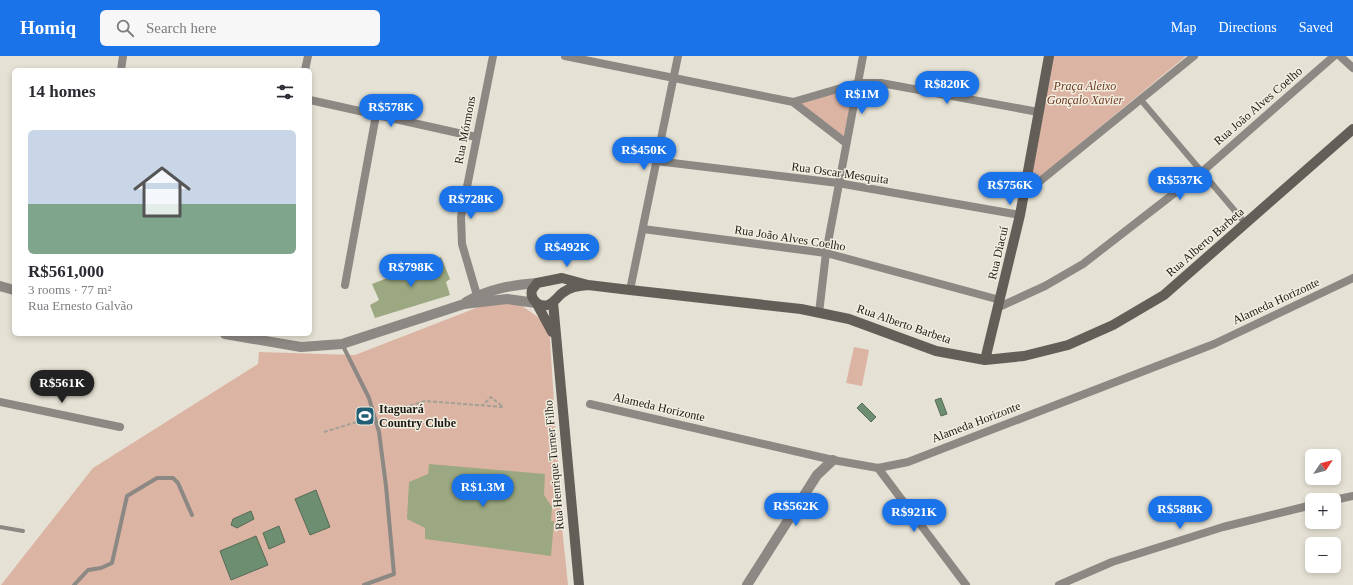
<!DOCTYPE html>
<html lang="en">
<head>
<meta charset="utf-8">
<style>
  :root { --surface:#fff; --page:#f7f7f7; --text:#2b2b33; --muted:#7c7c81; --line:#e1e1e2; --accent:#1a73e8 }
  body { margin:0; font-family:Georgia,serif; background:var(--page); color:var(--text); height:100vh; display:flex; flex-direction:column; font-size:15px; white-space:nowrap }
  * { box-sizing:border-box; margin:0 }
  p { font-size:13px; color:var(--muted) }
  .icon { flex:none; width:22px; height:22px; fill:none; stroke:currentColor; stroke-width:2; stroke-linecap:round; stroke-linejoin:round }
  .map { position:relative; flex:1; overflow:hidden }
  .panel { position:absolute; left:12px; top:12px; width:300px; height:268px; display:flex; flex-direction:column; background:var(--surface); border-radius:6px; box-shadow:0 2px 6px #0003 }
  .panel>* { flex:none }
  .needle { width:26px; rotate:55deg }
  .fabs { position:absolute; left:1305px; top:393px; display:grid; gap:8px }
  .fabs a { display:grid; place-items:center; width:36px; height:36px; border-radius:6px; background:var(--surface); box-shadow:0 2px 6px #0003; font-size:20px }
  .price { position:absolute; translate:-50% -34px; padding:0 9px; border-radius:14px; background:var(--accent); color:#fff; font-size:13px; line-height:26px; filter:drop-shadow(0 1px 2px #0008) }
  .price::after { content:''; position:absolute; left:50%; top:24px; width:12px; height:9px; margin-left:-6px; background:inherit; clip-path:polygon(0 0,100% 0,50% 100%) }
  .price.on { background:#222; color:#fff }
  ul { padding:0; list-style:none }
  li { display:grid; align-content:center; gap:8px; height:212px; padding:0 16px }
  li+li { border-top:1px solid var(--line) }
  li span { display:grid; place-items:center; height:124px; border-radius:6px; color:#555 }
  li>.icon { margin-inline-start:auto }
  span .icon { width:72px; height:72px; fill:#fffc; stroke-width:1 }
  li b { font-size:17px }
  h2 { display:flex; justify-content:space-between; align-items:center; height:48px; padding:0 16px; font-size:17px }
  header { display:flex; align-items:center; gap:24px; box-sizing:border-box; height:56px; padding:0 20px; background:var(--accent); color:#fff }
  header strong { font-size:19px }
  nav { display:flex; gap:22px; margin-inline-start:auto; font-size:14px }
  .search { width:280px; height:36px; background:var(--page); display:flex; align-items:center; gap:10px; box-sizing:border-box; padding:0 14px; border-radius:6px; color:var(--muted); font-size:15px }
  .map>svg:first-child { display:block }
  .green { fill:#dcb4a4 }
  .water { fill:#6e8e71; stroke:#556b55 }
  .building { fill:#9ca881 }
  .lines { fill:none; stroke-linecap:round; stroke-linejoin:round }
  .path { stroke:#a3a096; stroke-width:2; stroke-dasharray:4 2; stroke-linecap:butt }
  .service { stroke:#8c8884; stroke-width:4 }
  .pedestrian { stroke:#8c8884; stroke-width:6 }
  .minor { stroke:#8c8884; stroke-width:8 }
  .tertiary { stroke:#8c8884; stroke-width:10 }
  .secondary { stroke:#645e58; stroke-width:10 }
  .labels { text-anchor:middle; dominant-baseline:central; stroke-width:3; stroke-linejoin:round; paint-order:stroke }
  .park-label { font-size:12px; font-style:italic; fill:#703821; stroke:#f2efe1 }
  .street-label { font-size:12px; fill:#1a1914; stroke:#f2efe1 }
  .poi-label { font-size:12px; font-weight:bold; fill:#1a1914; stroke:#f2efe1; text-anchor:start }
</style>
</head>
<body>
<header>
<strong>Homiq</strong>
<div class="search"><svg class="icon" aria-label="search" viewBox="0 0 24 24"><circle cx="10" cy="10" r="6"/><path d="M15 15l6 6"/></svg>Search here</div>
<nav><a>Map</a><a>Directions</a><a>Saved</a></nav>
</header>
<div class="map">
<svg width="1353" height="529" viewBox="0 0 1353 529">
  <rect width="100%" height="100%" fill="#e5e1d4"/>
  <path class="green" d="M1053 0H1186L1030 129Z
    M856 29 844 86 797 47Z
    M489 247H518L549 269 562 471 568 529H1L93 412 258 308 259 296 355 299Z
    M854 291 869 294 862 330 846 327Z"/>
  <path class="water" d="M941 342 947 358 941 360 935 344Z
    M862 347 876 361 871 366 857 352Z
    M316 434 330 471 310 479 295 443Z
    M251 455 254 463 237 472 231 469 233 463Z
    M279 470 285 486 269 493 263 477Z
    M256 480 268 509 231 524 220 495Z"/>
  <path class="building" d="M441 201 450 223 446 226 450 239 375 262 370 249 379 244 372 228Z
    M429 408 545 418 544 439 552 451 551 465H554L551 500 425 483V472L407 463 409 426 428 418Z"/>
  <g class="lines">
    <path class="path" d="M380 353 409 350 425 345 503 351 491 341 482 350
      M324 376 357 366 367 358"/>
    <path class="service" d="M342 288 369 342 379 376 386 430 394 518 364 529
      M0 471 23 475
      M74 529 88 514 101 512 112 507 127 440 157 422H173L178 427 192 459"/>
    <path class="pedestrian" d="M1141 44 1246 168"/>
    <path class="minor" d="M565 0 793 46 846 87
      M1340 0 1353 12
      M121 14 123 0
      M305 14 308 0
      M310 44 476 81
      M793 46 858 27H881L1038 56
      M656 105 838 127 1020 159
      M1023 139 1194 0
      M643 173 826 197 1000 244
      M345 229 376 59
      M630 234 678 0
      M479 246 462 188 461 161 493 0
      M999 251 1045 230 1083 208 1203 115 1334 0
      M819 257 826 197 863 0
      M0 346 120 371
      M590 348 833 404 878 412 908 406 1214 288 1353 222
      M878 412 966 529
      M1334 444 1353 440
      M1059 529 1112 506 1223 471 1312 449"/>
    <path class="tertiary" d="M0 230 14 234
      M466 246C488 233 512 229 537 227
      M225 278 301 291 342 288 464 248 507 243 536 247
      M747 529 817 419 833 404"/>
    <path class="secondary" d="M588 229C578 230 569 231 561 238 558 241 554 246 550 248 541 253 529 244 532 234 533 232 536 229 537 227L562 222 588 229 630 234 801 253 849 263 936 295 985 304 1024 300 1068 289 1113 269 1164 239 1353 73
      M553 246 579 529
      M537 248 552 276
      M985 304 1020 159 1049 0"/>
  </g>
  <defs>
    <symbol id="stadium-square" viewBox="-11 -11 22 22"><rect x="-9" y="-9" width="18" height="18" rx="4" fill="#225f76" stroke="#f2efe1"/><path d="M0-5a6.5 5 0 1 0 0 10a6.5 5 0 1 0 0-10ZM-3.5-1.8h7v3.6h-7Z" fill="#fff"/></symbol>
  </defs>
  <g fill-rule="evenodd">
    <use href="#stadium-square" x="354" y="349" width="22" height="22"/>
  </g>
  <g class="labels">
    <g class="park-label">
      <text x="1085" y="30">Praça Aleixo<tspan x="1085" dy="14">Gonçalo Xavier</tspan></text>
    </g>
    <g class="street-label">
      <text transform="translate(1258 50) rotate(-41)">Rua João Alves Coelho</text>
      <text transform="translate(465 74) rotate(-79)">Rua Mórmons</text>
      <text transform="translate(840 117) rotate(8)">Rua Oscar Mesquita</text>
      <text transform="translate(790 182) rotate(9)">Rua João Alves Coelho</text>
      <text transform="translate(1205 186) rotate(-41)">Rua Alberto Barbeta</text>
      <text transform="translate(998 197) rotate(-77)">Rua Diacuí</text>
      <text transform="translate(1276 245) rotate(-25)">Alameda Horizonte</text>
      <text transform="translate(904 268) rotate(19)">Rua Alberto Barbeta</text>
      <text transform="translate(659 351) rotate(13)">Alameda Horizonte</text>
      <text transform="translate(976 366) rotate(-21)">Alameda Horizonte</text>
      <text transform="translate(554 409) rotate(-95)">Rua Henrique Turner Filho</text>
    </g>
    <g class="poi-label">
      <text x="379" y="353">Itaguará<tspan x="379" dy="14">Country Clube</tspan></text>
    </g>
  </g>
</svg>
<div class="fabs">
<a><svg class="needle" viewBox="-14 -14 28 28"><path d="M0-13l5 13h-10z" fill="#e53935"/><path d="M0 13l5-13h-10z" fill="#7c7c81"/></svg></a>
<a>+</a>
<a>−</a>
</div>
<b class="price" style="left:947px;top:49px">R$820K</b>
<b class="price" style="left:862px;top:59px">R$1M</b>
<b class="price" style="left:391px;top:72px">R$578K</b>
<b class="price" style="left:644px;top:115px">R$450K</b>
<b class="price" style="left:1180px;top:145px">R$537K</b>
<b class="price" style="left:1010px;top:150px">R$756K</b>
<b class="price" style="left:471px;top:164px">R$728K</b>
<b class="price" style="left:567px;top:212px">R$492K</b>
<b class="price" style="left:411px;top:232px">R$798K</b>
<b class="price on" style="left:62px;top:348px">R$561K</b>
<b class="price" style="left:483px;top:452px">R$1.3M</b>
<b class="price" style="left:796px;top:471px">R$562K</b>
<b class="price" style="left:1180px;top:474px">R$588K</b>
<b class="price" style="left:914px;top:477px">R$921K</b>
<section class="panel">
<h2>14 homes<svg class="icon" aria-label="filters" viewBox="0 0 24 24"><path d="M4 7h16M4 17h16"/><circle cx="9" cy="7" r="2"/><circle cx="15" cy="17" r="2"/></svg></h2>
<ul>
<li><span style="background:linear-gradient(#c9d6e8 60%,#7fa58c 0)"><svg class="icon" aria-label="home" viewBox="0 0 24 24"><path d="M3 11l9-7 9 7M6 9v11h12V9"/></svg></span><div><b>R$561,000</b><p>3 rooms · 77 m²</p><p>Rua Ernesto Galvão</p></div></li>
</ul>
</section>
</div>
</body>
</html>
